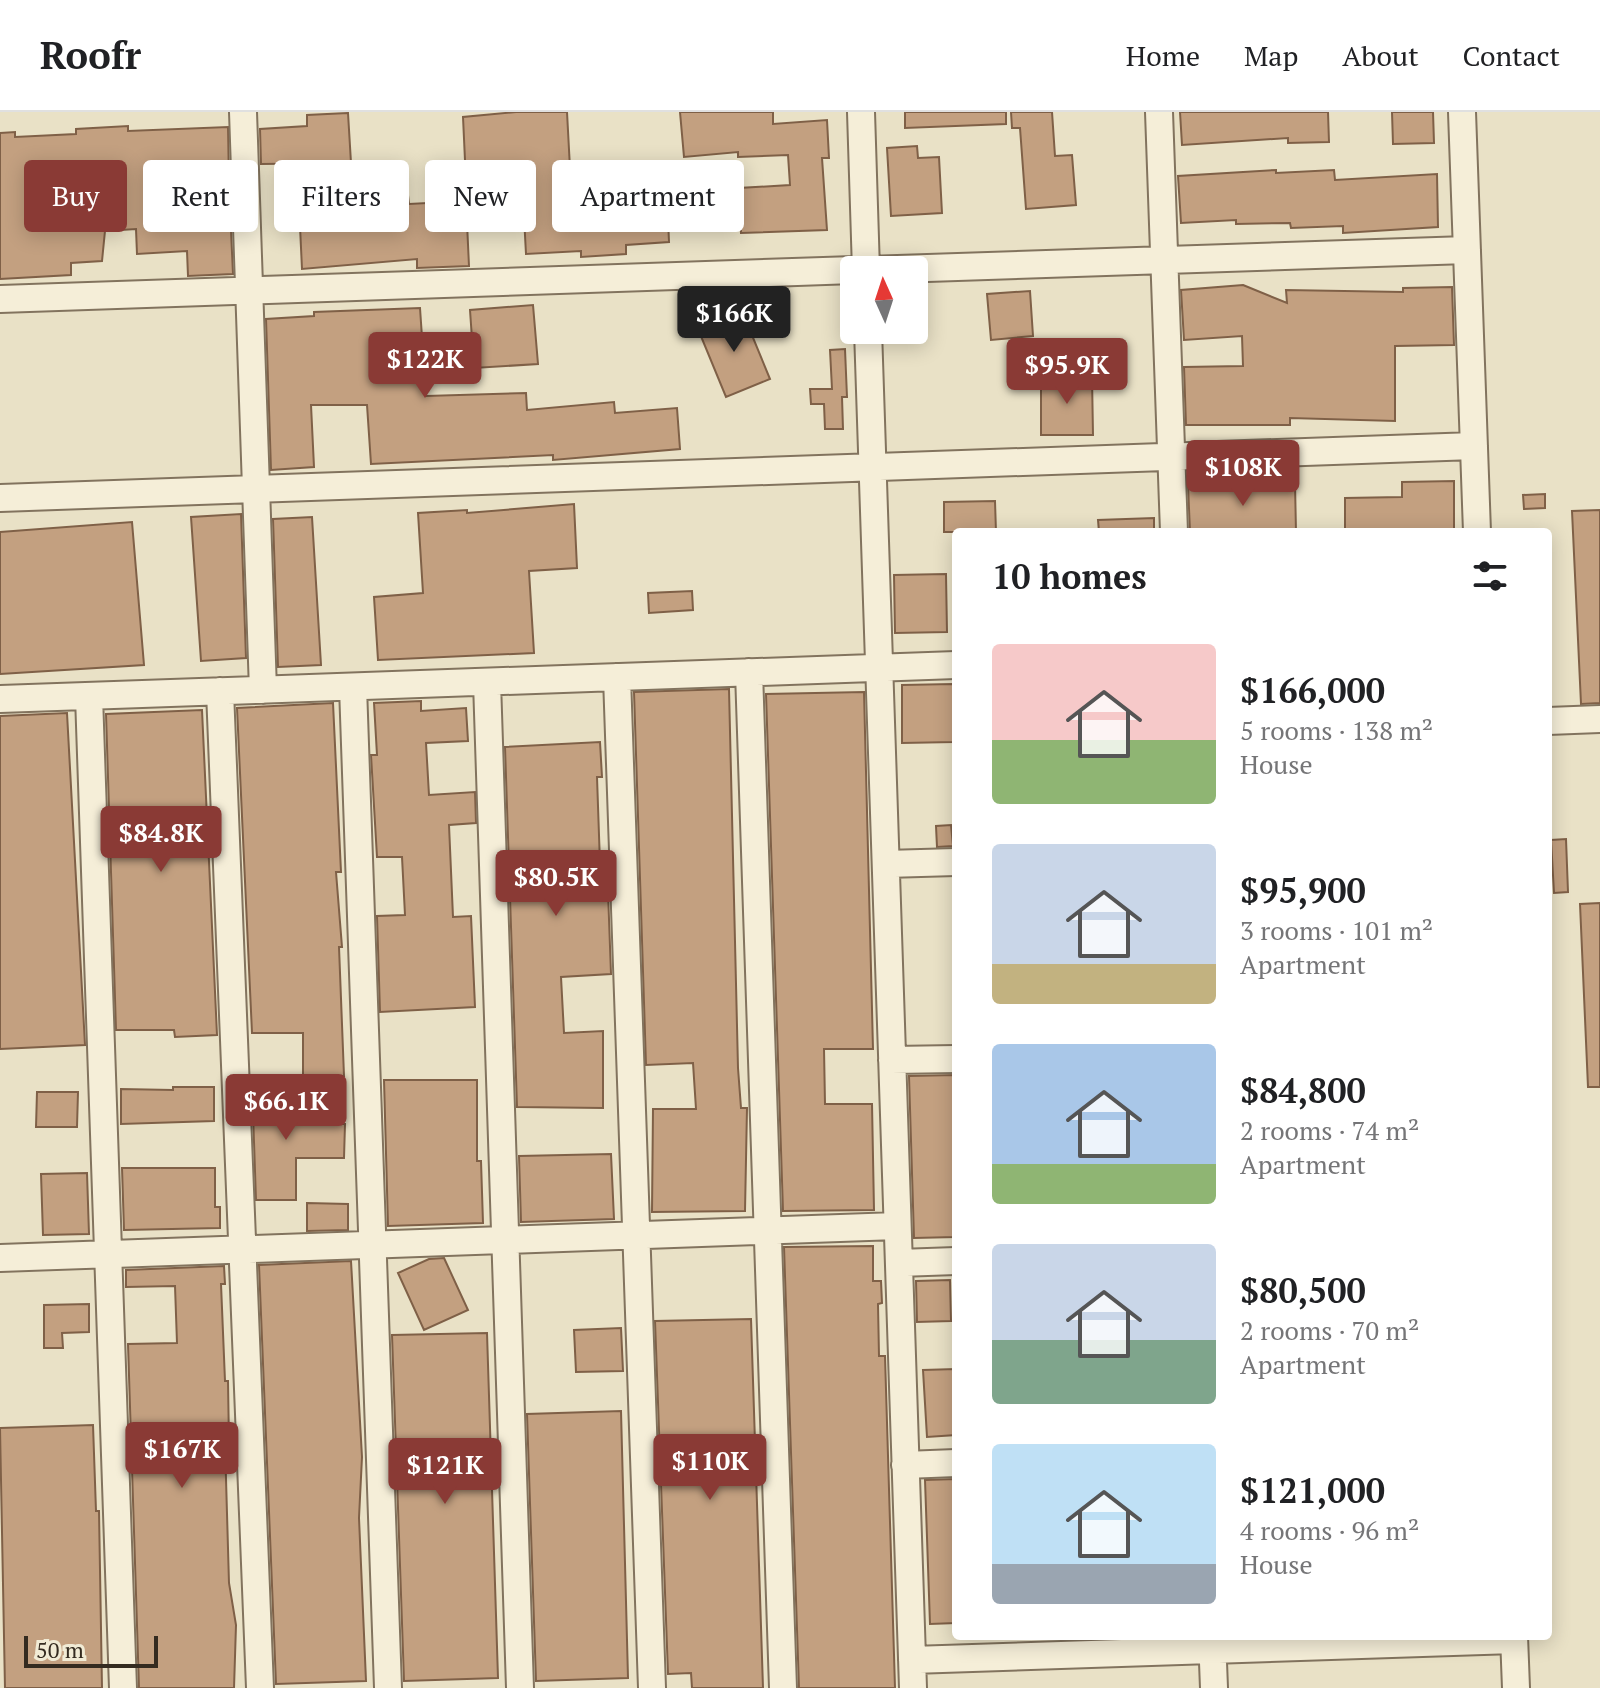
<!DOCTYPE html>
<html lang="en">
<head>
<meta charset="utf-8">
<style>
  :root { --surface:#fff; --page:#f6f6f6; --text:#202124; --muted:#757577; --line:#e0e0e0; --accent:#8a3a35 }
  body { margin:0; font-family:"PT Serif",serif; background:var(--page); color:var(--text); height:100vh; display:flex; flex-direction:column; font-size:30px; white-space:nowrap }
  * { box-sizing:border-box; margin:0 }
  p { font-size:26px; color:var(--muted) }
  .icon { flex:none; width:44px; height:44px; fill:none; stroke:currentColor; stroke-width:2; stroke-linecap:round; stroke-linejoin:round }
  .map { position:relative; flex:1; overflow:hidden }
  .sheet { position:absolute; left:952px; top:416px; width:600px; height:1112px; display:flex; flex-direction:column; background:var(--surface); border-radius:8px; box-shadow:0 4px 20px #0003 }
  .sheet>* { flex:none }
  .banner { position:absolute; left:24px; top:48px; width:760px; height:72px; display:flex; gap:16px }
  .needle { width:52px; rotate:357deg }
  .fabs { position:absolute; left:840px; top:144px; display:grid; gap:16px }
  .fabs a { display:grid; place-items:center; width:88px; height:88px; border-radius:8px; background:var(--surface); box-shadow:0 4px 20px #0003; font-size:40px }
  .scale { position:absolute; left:24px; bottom:20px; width:134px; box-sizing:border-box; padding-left:8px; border:4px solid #342b20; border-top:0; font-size:22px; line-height:28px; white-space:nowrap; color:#342b20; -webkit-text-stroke:6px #f1ebd5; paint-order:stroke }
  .price { position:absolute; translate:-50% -68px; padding:0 18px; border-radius:8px; background:var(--accent); color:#fff; font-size:26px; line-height:52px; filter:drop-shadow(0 2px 4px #0008) }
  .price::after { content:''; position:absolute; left:50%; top:48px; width:24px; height:18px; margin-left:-12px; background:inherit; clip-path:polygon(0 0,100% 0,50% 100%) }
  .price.selected { background:#222; color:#fff }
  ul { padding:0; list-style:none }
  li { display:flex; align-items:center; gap:24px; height:200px; padding:0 40px }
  li span { display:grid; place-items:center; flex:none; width:224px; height:160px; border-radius:8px; color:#555 }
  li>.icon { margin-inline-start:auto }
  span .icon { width:96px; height:96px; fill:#fffc; stroke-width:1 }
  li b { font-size:34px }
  h2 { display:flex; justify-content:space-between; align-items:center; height:96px; padding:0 40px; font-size:34px }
  .chip { padding:0 28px; border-radius:8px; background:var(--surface); box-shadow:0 4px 20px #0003; font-size:28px; line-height:72px }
  .chip.selected { background:var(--accent); color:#fff }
  header { display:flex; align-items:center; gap:48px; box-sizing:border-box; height:112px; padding:0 40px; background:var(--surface); border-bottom:2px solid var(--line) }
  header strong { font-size:38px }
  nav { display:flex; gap:44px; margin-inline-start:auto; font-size:28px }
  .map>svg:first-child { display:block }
  .building { fill:#c3a080; stroke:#7f6047; stroke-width:2 }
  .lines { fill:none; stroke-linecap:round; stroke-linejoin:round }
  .minor-casing { stroke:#82735e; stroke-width:30 }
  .minor { stroke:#f5eed8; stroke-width:26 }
</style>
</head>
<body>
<header>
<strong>Roofr</strong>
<nav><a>Home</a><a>Map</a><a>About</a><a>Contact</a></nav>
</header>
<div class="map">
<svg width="1600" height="1576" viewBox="0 0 1600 1576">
  <rect width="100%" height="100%" fill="#e9e1c6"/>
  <path class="building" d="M516 0H567L571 75H574L575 80 623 78V83L667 81 669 130 626 133V142L581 145V139L526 142 522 67 466 70 463 5Z
    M680 0H773V12L827 8 829 46H822L827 118 741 121 739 76 790 73 788 43 738 45V40L684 45Z
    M905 0H1006V12L905 16Z
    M1011 0H1052L1055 44 1072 43 1076 93 1026 97 1020 16H1012Z
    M1180 0H1328L1329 30 1288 31V26L1182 33Z
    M1392 0H1433L1434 31 1393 32Z
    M348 1 351 51 261 52 260 17 307 14V3Z
    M128 14V19L228 15 229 70 174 72 176 100 230 97 233 162 188 164 187 139 137 142 136 117 105 119 102 149 71 151V163L0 167V21L15 20V25L76 22V17Z
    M917 34 918 46 939 45 942 101 891 104 887 36Z
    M1276 58V61L1334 58 1335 68 1437 62 1438 115 1343 121V114L1291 116 1290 111 1236 112V108L1181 111 1178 64Z
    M408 83 409 92 466 89 469 154 417 156V147L302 157 299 93Z
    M1243 173 1287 191 1286 178 1403 180V176L1452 175 1454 233 1395 234V309L1290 306V313H1186L1184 255 1243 254 1242 224 1184 228 1181 178Z
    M1030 179 1033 224 991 228 987 182Z
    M533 193 538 252 474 256 470 198Z
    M420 196 426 284 526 281 527 298 614 290 615 301 677 296 680 337 553 348V343L371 352 367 293H311L314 355 271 358 266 207 314 204V200Z
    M742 199 770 267 726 285 698 217Z
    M845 237 847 285H842L843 317H825L824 292H811L810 277H832L830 238Z
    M1041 265H1092L1093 323H1041Z
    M1454 369V420H1345V386L1402 385V370Z
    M1295 371 1296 420H1190L1188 373Z
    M1545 382V396L1524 397 1523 383Z
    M995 389 996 420H944V390Z
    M574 392 577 456 529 459 534 541 378 548 374 485 423 481 418 401 467 398V401Z
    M1600 398V591L1581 592 1572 399Z
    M241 402 246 546 201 549 191 405Z
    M312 405 321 553 278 555 273 407Z
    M1154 406V420H1099L1098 408Z
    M132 410 144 553 0 562V420Z
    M946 462 947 520 895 521 894 463Z
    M692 479 693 498 649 501 648 481Z
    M953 572 954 630 902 631V573Z
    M729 577 738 956 741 996H747L745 1099 652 1100 653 997H696L693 951 646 953 634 580Z
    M864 580 873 937H824L825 992H872L874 1098 783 1099 766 582Z
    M421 589V599L466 596 468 629 426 631 429 683 475 680 476 711 449 713 453 805 471 804 475 895 380 900 377 804 405 803 402 745H377L371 643H377L374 591Z
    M333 591 341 760H336L342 835H339L344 964H303V921H252L237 596Z
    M202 598 217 923 175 925 174 918H116L106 602Z
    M67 601 85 933 0 937V604Z
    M600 630 602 665H597L600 752H607L611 862 561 865 564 921 603 919V996L517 995 505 635Z
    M951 713 953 734 937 735 936 714Z
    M1566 727 1568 780 1554 781 1551 728Z
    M1600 791V975H1588L1580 792Z
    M956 963V1125L914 1126 909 964Z
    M384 968H477V1049H481L483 1111 388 1114Z
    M252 972H292L291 1012H345L344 1046H296V1088H256Z
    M173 975H214V1009L121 1012V977L173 978Z
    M37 980H78L77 1015H36Z
    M611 1042 614 1107 521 1110 519 1044Z
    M122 1056H215V1095H220V1116L124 1118Z
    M87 1061 89 1122 43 1123 41 1062Z
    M307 1091 348 1092V1118L307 1119Z
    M873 1134V1169H881L882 1191 878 1192 879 1244H885L895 1576H799L784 1135Z
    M444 1146 468 1198 424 1218 398 1161 429 1147Z
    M351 1149 362 1345 359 1406 366 1569 276 1572 259 1153Z
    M224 1154 225 1172H221L225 1269H228L229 1332H225L229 1471 236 1513 234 1576H139L128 1232 177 1231 175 1174 126 1175V1158Z
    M950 1168 951 1209 917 1210 916 1169Z
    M89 1192V1220L62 1221 63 1236H44V1193Z
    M751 1207 763 1576H692L691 1561 668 1562 655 1209Z
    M621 1216 623 1259 576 1260 574 1218Z
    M487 1221 498 1566 404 1569 392 1223Z
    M956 1257V1323L927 1325 923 1258Z
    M621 1299 628 1566 536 1569 527 1302Z
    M93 1313 96 1399H99L102 1576H5L0 1316Z
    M956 1367V1511L930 1512 925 1368Z"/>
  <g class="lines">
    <defs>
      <path id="minor" d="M243 0 263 578
        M861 0 866 158
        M1159 0 1174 420
        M1462 0 1477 420
        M867 158 1467 138
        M0 187 854 158
        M868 218 913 1576
        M0 386 1474 334
        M749 560 783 1576
        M617 565 652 1576
        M487 570 520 1576
        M353 575 388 1576
        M220 579 260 1576
        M89 584 123 1576
        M0 587 956 553
        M1548 609 1600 607
        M886 752 956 750
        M892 948 956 947
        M0 1146 897 1114
        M899 1151 956 1149
        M905 1353 956 1351
        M1212 1524 1214 1576
        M1514 1524 1516 1576
        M912 1548 1514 1528"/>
    </defs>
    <use href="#minor" class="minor-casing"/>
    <use href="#minor" class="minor"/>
  </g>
</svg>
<div class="fabs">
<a><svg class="needle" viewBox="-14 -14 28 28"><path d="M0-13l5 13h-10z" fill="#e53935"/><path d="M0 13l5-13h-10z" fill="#757577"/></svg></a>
</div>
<div class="scale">50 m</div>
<b class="price selected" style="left:734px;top:242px">$166K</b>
<b class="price" style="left:425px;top:288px">$122K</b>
<b class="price" style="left:1067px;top:294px">$95.9K</b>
<b class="price" style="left:1243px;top:396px">$108K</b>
<b class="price" style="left:161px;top:762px">$84.8K</b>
<b class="price" style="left:556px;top:806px">$80.5K</b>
<b class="price" style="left:286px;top:1030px">$66.1K</b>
<b class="price" style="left:182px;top:1378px">$167K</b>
<b class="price" style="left:710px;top:1390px">$110K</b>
<b class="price" style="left:445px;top:1394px">$121K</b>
<div class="banner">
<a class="chip selected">Buy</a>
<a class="chip">Rent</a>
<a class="chip">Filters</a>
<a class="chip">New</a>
<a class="chip">Apartment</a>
</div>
<section class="sheet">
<h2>10 homes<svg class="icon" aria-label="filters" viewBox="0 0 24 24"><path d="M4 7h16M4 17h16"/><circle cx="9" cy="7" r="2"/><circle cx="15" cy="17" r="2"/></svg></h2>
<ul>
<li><span style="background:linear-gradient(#f6c9c9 60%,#8fb573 0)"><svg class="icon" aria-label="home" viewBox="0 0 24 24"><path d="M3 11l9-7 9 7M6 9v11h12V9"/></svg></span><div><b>$166,000</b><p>5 rooms · 138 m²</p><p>House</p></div></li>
<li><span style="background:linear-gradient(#c9d6e8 75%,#c2b280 0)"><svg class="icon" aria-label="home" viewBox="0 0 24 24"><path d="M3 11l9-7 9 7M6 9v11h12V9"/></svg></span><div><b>$95,900</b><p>3 rooms · 101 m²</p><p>Apartment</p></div></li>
<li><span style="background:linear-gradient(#a9c7e8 75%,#8fb573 0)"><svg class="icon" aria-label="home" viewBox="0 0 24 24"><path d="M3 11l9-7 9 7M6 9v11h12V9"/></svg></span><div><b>$84,800</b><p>2 rooms · 74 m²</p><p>Apartment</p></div></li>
<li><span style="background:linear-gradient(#c9d6e8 60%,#7fa58c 0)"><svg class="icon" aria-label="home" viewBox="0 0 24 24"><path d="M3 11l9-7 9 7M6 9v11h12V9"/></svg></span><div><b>$80,500</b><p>2 rooms · 70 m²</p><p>Apartment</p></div></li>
<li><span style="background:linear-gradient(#bfe0f5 75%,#9aa5b1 0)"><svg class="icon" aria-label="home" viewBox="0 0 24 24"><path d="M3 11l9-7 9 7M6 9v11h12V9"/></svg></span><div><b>$121,000</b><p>4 rooms · 96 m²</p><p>House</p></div></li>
</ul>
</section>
</div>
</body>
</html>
